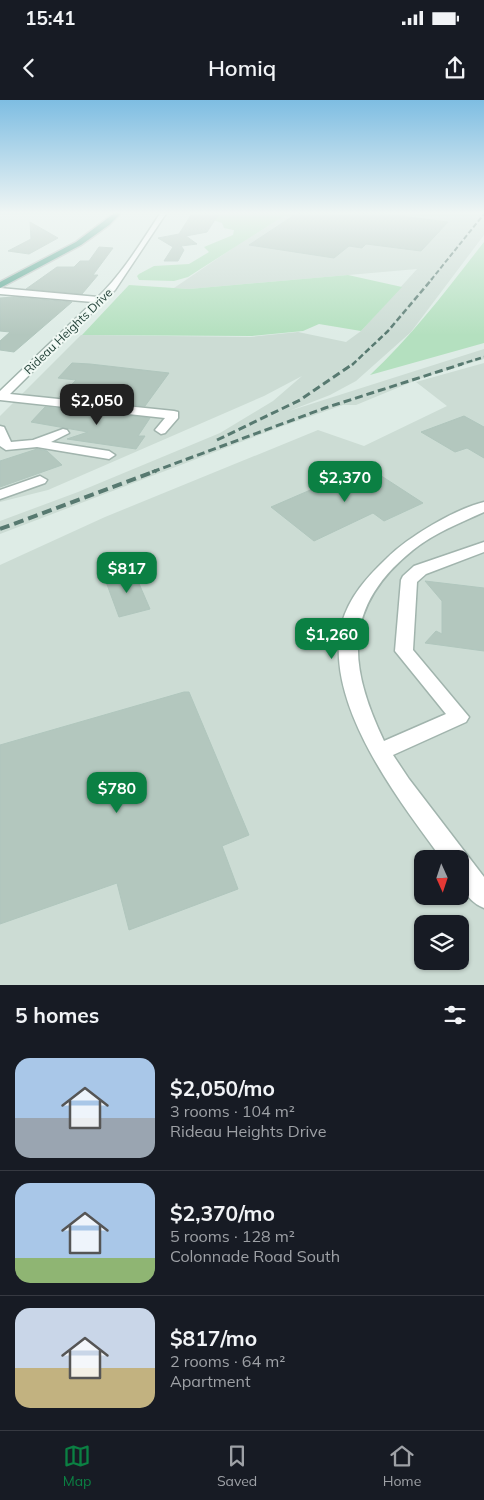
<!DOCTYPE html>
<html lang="en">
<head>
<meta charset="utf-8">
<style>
  :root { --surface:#171b24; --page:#242831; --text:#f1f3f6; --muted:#9ea1a6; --line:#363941; --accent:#0b8043 }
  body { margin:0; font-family:Mulish,sans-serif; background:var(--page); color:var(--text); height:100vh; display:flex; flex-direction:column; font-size:19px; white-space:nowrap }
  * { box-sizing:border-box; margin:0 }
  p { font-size:16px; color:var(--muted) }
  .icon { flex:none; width:28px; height:28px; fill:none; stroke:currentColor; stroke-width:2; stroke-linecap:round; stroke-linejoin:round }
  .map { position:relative; height:885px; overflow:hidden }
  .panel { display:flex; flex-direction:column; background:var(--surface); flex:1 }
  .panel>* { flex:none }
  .needle { width:32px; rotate:177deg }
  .buttons { position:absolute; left:414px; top:750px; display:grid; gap:10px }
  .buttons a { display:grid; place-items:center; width:55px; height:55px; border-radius:10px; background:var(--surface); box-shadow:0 1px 4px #0004; font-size:25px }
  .price { position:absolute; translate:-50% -42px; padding:0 11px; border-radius:10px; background:var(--accent); color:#fff; font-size:16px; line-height:32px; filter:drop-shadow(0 1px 2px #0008) }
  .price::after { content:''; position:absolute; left:50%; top:30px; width:15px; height:11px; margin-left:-8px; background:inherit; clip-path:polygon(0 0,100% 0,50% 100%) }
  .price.selected { background:#222; color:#fff }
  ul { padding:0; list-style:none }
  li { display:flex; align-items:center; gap:15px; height:125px; padding:0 15px }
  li+li { border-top:1px solid var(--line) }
  li span { display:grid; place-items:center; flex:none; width:140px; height:100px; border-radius:15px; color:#555 }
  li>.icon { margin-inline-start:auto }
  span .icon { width:60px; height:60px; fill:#fffc; stroke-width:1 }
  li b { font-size:21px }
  h2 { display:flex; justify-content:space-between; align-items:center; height:60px; padding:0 15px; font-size:21px }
  .status { display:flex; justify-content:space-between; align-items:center; height:35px; padding:0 25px; background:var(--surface); direction:ltr }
  .status svg { height:14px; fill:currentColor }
  header { display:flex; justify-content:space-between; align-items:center; height:65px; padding:0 15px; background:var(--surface); font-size:22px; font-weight:600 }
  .menu { display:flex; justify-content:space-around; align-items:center; height:70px; border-top:1px solid var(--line); background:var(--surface); font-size:14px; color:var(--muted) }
  .menu a { display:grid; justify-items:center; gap:2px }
  .menu .selected { color:var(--accent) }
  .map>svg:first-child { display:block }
  .built { fill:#ccdcd4; fill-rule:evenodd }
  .green { fill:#b4e0bf }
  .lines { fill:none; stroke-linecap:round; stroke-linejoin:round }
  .stream { stroke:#7fcbd8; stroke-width:2.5 }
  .building { fill:#b3c7be; stroke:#b0c6bd }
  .minor-casing { stroke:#a1b4ad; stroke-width:3 }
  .major-casing { stroke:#c0c9c6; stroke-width:3 }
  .minor { fill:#fff; fill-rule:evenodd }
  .major { fill:#5da793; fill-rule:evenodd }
  .rail-far3 { stroke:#577970; stroke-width:2; stroke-dasharray:5 2.5; stroke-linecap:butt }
  .rail-far2 { stroke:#577970; stroke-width:2.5; stroke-dasharray:6 3; stroke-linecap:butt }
  .rail-far1 { stroke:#577970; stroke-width:3; stroke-dasharray:8 4; stroke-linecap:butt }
  .rail { stroke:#577970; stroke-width:4; stroke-dasharray:10 5; stroke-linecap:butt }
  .labels { text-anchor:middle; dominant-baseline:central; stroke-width:4; stroke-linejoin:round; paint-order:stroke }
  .far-street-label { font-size:12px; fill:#1e3d34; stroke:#eff8f3 }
</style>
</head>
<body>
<div class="status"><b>15:41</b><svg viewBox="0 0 49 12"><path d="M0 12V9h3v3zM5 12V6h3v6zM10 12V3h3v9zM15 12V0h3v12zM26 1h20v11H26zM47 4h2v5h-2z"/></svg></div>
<header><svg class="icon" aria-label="back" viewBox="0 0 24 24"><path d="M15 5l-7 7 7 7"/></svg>Homiq<svg class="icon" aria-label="share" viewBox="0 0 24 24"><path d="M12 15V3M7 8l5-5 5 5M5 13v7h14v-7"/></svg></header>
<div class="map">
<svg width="484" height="885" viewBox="0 0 484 885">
  <rect width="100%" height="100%" fill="#deece6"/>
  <path class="built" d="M286 112H484V135L411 232 356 281 330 295 289 311 484 249V259L419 279 356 305H343L283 326 0 434V421L78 392 220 333 273 301 302 276 264 296 48 390 0 402V316L81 235 250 237 298 232 346 242 361 231 417 169 189 189 174 188Z
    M484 263V885H0V465L105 417 318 330 364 346 447 306 416 282ZM422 759H460V796H422ZM422 824H460V861H422Z"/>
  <path class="green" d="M234 112H295L288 113 188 177 174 181 139 180 137 176 139 174 154 166 189 164 209 152 204 147 233 135 234 130 224 128 222 123 210 119 214 115Z
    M484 142V243L370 275C413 235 448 188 484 142Z
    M348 175 402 187 361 231 319 224 303 231 252 236 82 235 129 185 189 189Z"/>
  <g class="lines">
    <path class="stream" d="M0 113 91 112"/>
  </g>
  <path class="building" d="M211 112H220L207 132 186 136 197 144 181 146 184 150 178 161H164L173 147 158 138 179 134 191 115Z
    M309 112H322L335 116 370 112 448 122 421 151 366 144 362 148 349 146 334 158 249 145 296 114Z
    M30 122 58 138 29 154 8 151 31 139Z
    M99 147 113 148 93 175H98L82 194 26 189 57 167H74L80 161H89Z
    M14 197 72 202 14 252 0 250V241L10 232 0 231V198Z
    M72 263 90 264 169 273 145 306 59 297 76 280 58 278Z
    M45 307 150 318 138 336H145L136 349 67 339 88 332 31 322Z
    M464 316 484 327V358L467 348 455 352 421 332Z
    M37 349 47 351 62 365 0 387V361Z
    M366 366 423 403 384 421 373 413 314 441 271 407Z
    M134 472 150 509 119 517 105 479Z
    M425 481 484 488V551L425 543 436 531 442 534V501Z
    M184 592H189L249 735 222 746 238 789 129 830 117 783 0 824V645Z"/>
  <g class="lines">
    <defs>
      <path id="minor" d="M161 112H167L115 190 10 294 174 311 178 312V318L165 333 161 334 155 330 165 318 0 300V291L93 202 0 194V188L98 197C123 173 142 141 161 112Z
        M0 326 4 327 11 342 33 340 63 329 67 330 69 333 51 342 109 351 115 355 109 359 37 347 6 350 0 346Z
        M40 376 47 380 45 383 0 399V390Z
        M484 402V412C460 423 434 433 413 450 342 507 348 565 384 641L446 614 395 551 401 480 403 476 414 466 484 442V452L426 474 417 482 413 550 469 617 466 622 393 655 409 679 484 777V808C461 798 460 780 460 759H442C398 699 322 602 342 523 349 497 368 476 387 458 408 437 455 409 484 402Z"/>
      <path id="major" d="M116 112H122L109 125 81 145 0 188V182L76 142Z"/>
    </defs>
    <use href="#minor" class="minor-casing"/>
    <use href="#major" class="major-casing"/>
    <use href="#minor" class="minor"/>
    <use href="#major" class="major"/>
    <path class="rail-far3" d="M431 180 484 114"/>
    <path class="rail-far2" d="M352 265 388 231 432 179
      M458 265 484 257"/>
    <path class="rail-far1" d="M217 340 300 300 353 264
      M152 372 325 308 462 264"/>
    <path class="rail" d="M0 429 156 371"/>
  </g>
  <linearGradient id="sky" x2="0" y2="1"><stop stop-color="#7ebde2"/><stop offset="0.48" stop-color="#f0f6f4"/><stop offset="1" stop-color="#f0f6f4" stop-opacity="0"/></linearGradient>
  <rect width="484" height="235" fill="url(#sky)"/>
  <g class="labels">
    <g class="far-street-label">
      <text transform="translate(68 231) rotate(-44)">Rideau Heights Drive</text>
    </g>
  </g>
</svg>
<div class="buttons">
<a><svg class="needle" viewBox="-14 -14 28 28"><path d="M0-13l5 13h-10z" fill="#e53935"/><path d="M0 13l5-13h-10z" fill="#9ea1a6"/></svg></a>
<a><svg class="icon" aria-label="layers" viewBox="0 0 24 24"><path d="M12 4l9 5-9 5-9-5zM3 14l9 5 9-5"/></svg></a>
</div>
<b class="price selected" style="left:97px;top:326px">$2,050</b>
<b class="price" style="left:345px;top:403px">$2,370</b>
<b class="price" style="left:127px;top:494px">$817</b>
<b class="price" style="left:332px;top:560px">$1,260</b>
<b class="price" style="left:117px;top:714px">$780</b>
</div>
<section class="panel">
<h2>5 homes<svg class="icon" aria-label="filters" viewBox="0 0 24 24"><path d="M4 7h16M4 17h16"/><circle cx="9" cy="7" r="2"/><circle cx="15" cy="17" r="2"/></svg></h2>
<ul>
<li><span style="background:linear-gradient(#a9c7e8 60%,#9aa5b1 0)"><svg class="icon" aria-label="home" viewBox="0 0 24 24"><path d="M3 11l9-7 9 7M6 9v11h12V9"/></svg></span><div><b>$2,050/mo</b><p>3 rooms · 104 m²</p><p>Rideau Heights Drive</p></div></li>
<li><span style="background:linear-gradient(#a9c7e8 75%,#8fb573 0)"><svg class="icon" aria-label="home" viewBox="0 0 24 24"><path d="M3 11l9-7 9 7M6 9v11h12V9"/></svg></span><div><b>$2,370/mo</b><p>5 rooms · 128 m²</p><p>Colonnade Road South</p></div></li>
<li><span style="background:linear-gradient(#c9d6e8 60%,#c2b280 0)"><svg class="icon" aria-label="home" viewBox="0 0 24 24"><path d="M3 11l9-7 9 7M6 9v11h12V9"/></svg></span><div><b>$817/mo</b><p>2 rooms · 64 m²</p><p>Apartment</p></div></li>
</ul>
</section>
<nav class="menu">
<a class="selected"><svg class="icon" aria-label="map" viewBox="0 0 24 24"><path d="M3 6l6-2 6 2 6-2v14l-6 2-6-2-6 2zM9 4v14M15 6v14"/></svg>Map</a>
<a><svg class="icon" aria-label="saved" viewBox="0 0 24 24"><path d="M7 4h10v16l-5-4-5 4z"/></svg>Saved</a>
<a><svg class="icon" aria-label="home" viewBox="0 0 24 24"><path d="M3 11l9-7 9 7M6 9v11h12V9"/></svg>Home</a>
</nav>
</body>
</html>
